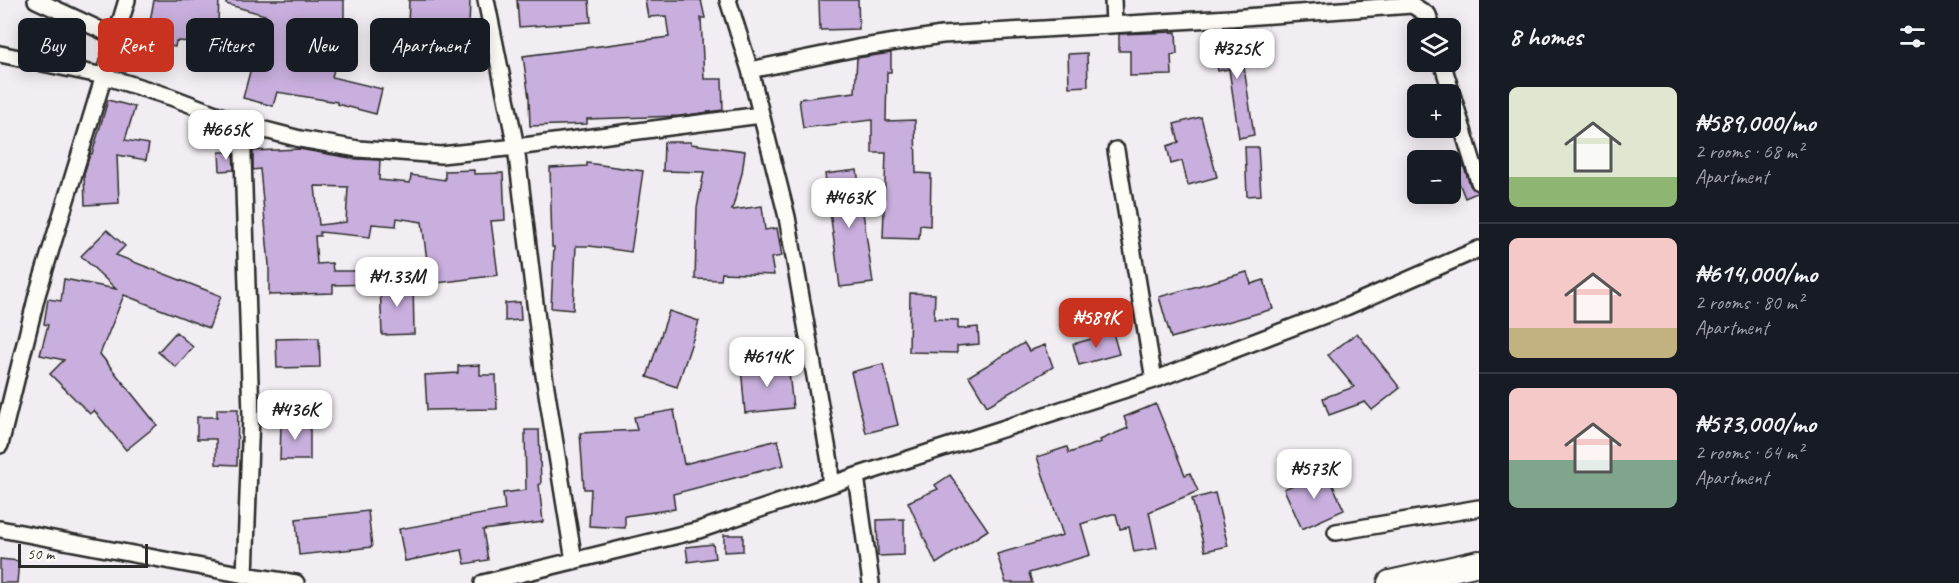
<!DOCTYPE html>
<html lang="en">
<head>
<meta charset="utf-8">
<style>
  :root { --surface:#171b24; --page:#20242c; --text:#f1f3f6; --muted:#9ea1a6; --line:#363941; --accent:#c8321e }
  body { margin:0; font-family:Caveat,sans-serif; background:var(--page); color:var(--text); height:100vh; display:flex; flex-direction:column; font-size:22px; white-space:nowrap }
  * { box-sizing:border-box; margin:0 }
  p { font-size:20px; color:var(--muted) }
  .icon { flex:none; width:33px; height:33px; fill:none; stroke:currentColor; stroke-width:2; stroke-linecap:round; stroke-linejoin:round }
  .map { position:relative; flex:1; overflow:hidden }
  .panel { display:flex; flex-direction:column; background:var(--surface); width:480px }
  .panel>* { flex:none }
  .guide { position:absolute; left:18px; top:18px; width:570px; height:54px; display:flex; gap:12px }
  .controls { position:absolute; left:1407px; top:18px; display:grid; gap:12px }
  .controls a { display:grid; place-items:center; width:54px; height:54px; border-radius:9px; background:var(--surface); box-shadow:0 3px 15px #0003; font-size:30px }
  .scale { position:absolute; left:18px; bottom:15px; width:130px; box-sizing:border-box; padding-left:6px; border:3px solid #2b2b2b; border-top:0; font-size:16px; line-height:21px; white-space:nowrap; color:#2b2b2b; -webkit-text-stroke:4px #fdfcf7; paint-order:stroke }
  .price { position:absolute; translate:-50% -51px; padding:0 14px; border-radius:12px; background:#fff; color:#222; font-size:20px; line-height:39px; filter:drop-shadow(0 2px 3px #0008) }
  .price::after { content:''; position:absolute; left:50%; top:36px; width:18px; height:14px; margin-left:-9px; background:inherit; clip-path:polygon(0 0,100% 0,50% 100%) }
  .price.selected { background:var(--accent); color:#fff }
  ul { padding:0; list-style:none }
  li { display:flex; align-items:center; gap:18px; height:150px; padding:0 30px }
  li+li { border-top:2px solid var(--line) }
  li span { display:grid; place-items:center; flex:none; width:168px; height:120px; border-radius:9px; color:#555 }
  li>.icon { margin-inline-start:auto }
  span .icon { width:72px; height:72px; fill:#fffc; stroke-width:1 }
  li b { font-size:26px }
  h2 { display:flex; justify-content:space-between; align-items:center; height:72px; padding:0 30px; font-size:26px }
  .chip { padding:0 21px; border-radius:9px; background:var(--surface); box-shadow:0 3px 15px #0003; font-size:21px; line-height:54px }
  .chip.selected { background:var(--accent); color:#fff }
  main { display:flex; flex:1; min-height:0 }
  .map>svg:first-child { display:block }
  .building { fill:#c8afdd; stroke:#2b2b2b; stroke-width:1.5; fill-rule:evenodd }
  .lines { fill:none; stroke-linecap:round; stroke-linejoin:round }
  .minor-casing { stroke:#2b2b2b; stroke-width:20 }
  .primary-casing { stroke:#2b2b2b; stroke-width:28 }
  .minor { stroke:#fdfcf7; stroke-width:15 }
  .primary { stroke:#fdfcf7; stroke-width:24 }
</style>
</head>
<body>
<main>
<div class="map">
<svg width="1479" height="583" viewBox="0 0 1479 583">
  <rect width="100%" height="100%" fill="#f2edf2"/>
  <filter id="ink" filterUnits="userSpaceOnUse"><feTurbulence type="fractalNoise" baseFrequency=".0167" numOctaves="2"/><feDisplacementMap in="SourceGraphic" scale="12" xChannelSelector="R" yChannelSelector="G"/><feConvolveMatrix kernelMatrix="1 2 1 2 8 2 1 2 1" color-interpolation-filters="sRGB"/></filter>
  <g filter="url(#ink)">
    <path class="building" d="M154 0H219L217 43 176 41 175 47 146 42Z
      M227 0H344V31L332 77 382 89 376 114 337 104V102L277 92 273 106 243 98 265 15 226 4Z
      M409 0H470L469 28H454L452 66 432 65 434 27 408 26Z
      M517 0H589L591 22 519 27Z
      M645 0H701L705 18H701L704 79H722L723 110 680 116 587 119V124L530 126 529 98 523 56 669 37 666 16 648 17Z
      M819 0H858L859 29 820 30Z
      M1238 27 1254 135 1239 138 1229 69 1218 71 1215 54 1226 52 1223 28Z
      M1176 32 1177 54 1171 55 1172 75 1130 76V51H1119V34Z
      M891 53V72H887L886 121 915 120 916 173 931 174 930 226 920 225 919 239 883 238 886 153H872V120L803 128 799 99 855 92 857 58Z
      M1087 53 1088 86 1069 87 1068 54Z
      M108 100 135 107 125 140 149 144 146 160 117 155 119 203 85 205 84 174 90 154H92Z
      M1201 117 1217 177 1188 185 1182 161 1171 164 1167 146 1179 142 1174 124Z
      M664 142H691V144L745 151 742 173 732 210 762 206 765 230 777 228 782 256 771 258 774 275 722 273 721 280 695 279 697 208 704 172 663 171Z
      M1245 147H1258L1261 195 1247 196Z
      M299 149 356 159 380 160 379 180 410 183 411 175 445 180V171L474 170V174L503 173 505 220 491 221 498 275 430 284 422 222 397 218 396 226 372 224 370 237 320 232V236H315L317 264 332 263 333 271H377V284L333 285V293L269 295V265L260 169 253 170V151ZM315 186 348 187 346 222 319 225Z
      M219 152H233L234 170 220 171Z
      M1462 161 1470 185 1473 189 1479 192 1465 198 1452 165Z
      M587 163 643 171 631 252 590 246H576L573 310 551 308 554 247H552L550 168 587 166Z
      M857 170 873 283 840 287 825 174Z
      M107 230 125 246 116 255 221 296 209 328 124 295 100 354 157 425 126 450 94 410 90 414 50 374 64 360 40 355 48 325 44 324 48 299 61 301 64 279 116 289 81 256Z
      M1247 272 1251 284 1264 280 1273 309 1171 338 1159 297Z
      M413 282 414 334 382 335 380 283Z
      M910 293 935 294 934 319 958 320V329L978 327 979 344 957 346V353L909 352Z
      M520 302 521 320 505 321V303Z
      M669 311 699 321 677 387 647 377Z
      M176 332 193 347 176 367 158 352Z
      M1113 333 1119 354 1079 365 1073 344Z
      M1357 333 1400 388 1372 410 1365 402 1329 415 1323 398 1354 387 1328 355Z
      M319 338 320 367 277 368 276 339Z
      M1024 343 1029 351 1045 345 1053 367 987 406 969 376Z
      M788 363 793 408 745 413 741 367Z
      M883 364 898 425 866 433 851 372Z
      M480 365V375H496L497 409 427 410 425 375 458 373V366Z
      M1156 404 1185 475 1190 473 1198 491 1149 512 1157 548 1134 552 1129 527 1120 529 1116 514H1112L1081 524 1090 555 1029 573 1032 583H1006L997 554 1063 535 1037 457 1067 447 1069 453 1101 442 1100 440 1128 428 1124 417Z
      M217 409H238L237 465 216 464V439H197V417H217Z
      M674 410 684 464 778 440 784 465 673 494 675 509 625 516V528L589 526 591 489H584L580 433 637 430 634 417Z
      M281 422 310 423V460H280Z
      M525 430H539L541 484H539L543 522 483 530 488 560 465 564 462 550 405 561 399 529 505 510 503 493 526 490Z
      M1326 470 1344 510 1302 529 1284 489Z
      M950 475 988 530 936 564 908 502 938 489 935 485Z
      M1215 493 1228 546 1205 551 1192 499Z
      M368 511 372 547 299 555 296 519Z
      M904 519V555L878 556 877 520Z
      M724 535H743V551L724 552Z
      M713 544 715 558 688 562 686 547Z
      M0 559 19 561 17 583H0Z"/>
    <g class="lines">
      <defs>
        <path id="minor" d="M36 0 116 37
          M486 0 516 147 543 369 574 561
          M728 0 750 70 787 217 830 462V485
          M1113 0 1114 25
          M0 54 104 76 171 97 242 124 300 139 358 149 441 155 516 147 761 115
          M1442 62 1479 182
          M750 70 857 48 942 35 1230 18 1412 5 1428 15 1432 28
          M242 124 251 415 245 575
          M1116 150 1154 380
          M0 445 37 295 127 0
          M856 476 871 583
          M0 529 245 575 296 583
          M1336 532 1479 508
          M483 583 699 530 856 476 1154 380 1346 307 1479 249"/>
        <path id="primary" d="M1390 583 1479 563"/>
      </defs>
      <use href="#minor" class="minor-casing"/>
      <use href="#primary" class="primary-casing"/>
      <use href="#minor" class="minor"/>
      <use href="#primary" class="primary"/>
    </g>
  </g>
</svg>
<div class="controls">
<a><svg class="icon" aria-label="layers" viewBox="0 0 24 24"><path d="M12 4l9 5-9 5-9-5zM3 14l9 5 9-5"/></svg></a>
<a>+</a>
<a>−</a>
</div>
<div class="scale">50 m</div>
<b class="price" style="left:1237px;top:80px">₦325K</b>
<b class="price" style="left:226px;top:161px">₦665K</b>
<b class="price" style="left:849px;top:229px">₦463K</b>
<b class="price" style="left:397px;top:308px">₦1.33M</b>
<b class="price selected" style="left:1096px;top:349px">₦589K</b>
<b class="price" style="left:767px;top:388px">₦614K</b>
<b class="price" style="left:295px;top:441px">₦436K</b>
<b class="price" style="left:1314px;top:500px">₦573K</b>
<div class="guide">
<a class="chip">Buy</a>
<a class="chip selected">Rent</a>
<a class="chip">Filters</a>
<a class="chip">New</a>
<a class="chip">Apartment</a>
</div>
</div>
<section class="panel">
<h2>8 homes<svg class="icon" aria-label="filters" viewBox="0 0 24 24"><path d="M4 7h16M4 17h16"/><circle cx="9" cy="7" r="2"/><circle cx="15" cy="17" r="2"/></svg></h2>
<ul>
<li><span style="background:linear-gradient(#dfe7d0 75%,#8fb573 0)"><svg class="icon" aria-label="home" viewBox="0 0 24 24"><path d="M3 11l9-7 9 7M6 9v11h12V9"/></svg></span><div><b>₦589,000/mo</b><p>2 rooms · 68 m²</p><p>Apartment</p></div></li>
<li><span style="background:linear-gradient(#f6c9c9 75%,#c2b280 0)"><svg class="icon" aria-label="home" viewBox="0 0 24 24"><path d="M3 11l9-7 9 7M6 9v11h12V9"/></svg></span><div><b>₦614,000/mo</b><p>2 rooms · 80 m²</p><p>Apartment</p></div></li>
<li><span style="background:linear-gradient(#f6c9c9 60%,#7fa58c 0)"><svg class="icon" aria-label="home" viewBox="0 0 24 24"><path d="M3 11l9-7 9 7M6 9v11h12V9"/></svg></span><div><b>₦573,000/mo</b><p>2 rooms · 64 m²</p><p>Apartment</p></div></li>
</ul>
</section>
</main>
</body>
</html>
